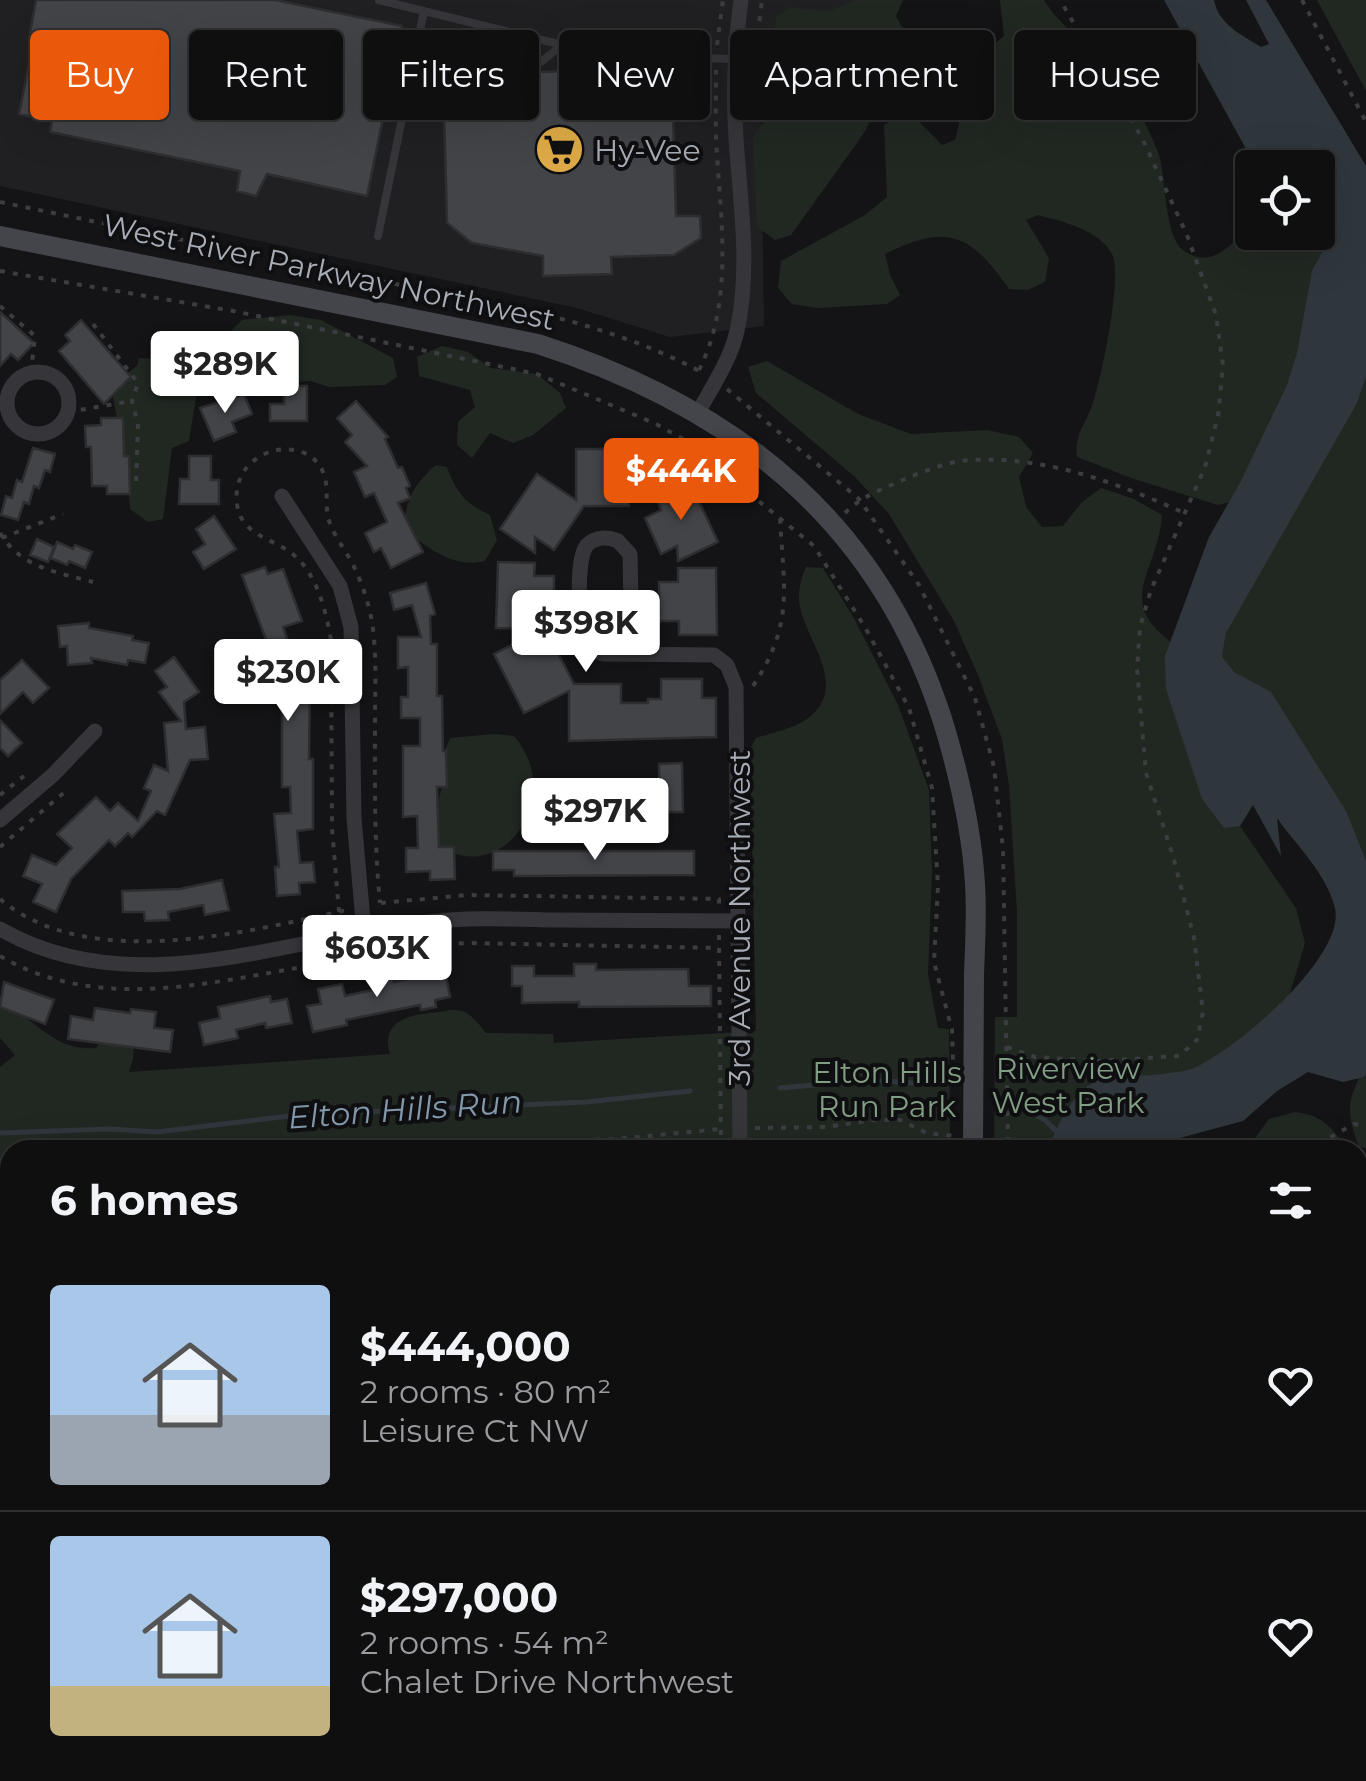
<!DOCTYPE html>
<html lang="en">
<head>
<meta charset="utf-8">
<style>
  :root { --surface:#0f0f10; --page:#181819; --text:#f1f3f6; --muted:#9b9c9f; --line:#2f2f30; --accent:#ea580c }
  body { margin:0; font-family:Montserrat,sans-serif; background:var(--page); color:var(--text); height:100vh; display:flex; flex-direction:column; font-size:38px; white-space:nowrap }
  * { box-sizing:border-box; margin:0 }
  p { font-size:32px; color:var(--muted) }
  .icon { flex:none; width:55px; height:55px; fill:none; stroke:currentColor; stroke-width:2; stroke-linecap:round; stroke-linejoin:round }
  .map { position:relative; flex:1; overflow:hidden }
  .details { position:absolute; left:0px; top:1140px; width:1368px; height:642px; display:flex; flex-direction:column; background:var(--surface); border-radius:30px 30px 0 0; box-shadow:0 10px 40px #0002,0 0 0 2px var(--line) }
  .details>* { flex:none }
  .guide { position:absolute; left:30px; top:30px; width:1308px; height:90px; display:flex; gap:20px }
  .tools { position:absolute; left:1235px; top:150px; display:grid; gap:20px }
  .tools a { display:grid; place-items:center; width:100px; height:100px; border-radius:10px; background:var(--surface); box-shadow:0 10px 40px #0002,0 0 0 2px var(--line); font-size:50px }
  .price { position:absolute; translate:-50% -85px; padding:0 22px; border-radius:10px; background:#fff; color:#222; font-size:32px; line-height:65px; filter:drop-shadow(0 2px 5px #0008) }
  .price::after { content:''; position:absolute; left:50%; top:60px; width:30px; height:22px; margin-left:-15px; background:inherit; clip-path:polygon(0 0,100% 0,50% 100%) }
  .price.active { background:var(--accent); color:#fff }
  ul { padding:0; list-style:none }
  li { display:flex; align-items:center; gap:30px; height:250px; padding:0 50px }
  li+li { border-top:2px solid var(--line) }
  li span { display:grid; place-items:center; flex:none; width:280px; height:200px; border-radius:10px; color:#555 }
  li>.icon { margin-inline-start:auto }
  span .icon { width:120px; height:120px; fill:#fffc; stroke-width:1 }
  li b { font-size:42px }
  h2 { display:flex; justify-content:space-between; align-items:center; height:120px; padding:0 50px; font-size:42px }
  .pill { padding:0 35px; border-radius:10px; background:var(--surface); box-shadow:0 10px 40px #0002,0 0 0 2px var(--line); font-size:35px; line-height:90px }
  .pill.active { background:var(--accent); color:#fff }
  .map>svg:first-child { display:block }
  .built { fill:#202023 }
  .green { fill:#212822 }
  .water { fill:#2f373d }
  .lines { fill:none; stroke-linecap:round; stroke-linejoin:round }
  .stream { stroke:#2f373d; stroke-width:5 }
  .building { fill:#434448; stroke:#2e2e31; stroke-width:2.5 }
  .path { stroke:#3c3d41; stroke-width:4; stroke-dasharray:5 8; stroke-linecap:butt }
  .service { stroke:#36363a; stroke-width:8 }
  .minor { stroke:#36363a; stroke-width:15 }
  .secondary { stroke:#44454a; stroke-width:20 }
  .labels { text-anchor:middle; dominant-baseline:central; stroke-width:8; stroke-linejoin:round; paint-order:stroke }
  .poi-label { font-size:30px; fill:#a8acb4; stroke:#0f0f11; text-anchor:start }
  .street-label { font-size:30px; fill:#a8acb4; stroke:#0f0f11 }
  .park-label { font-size:30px; fill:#819d83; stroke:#0f0f11 }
  .water-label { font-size:32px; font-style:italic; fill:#8298ab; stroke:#0f0f11 }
</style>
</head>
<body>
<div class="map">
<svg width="1366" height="1781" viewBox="0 0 1366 1781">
  <rect width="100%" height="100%" fill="#141416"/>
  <path class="built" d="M0 0H861L848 48 761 107 764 326 670 337 577 308 0 186Z"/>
  <path class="green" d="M855 0H903L896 16 907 36 944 39C953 61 955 77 941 95L897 85 882 99 864 133 791 235 775 240 757 227 753 137 770 113 819 86 809 63 786 59 773 43 776 17 790 7 827 12Z
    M1000 0H1044C1060 26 1083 40 1103 61 1123 81 1150 128 1159 155 1166 177 1164 238 1184 251 1216 271 1229 240 1252 231L1318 232V222L1351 232 1243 499 1218 505 1134 479 1077 457C1074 432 1088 422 1094 399 1102 374 1123 275 1112 254 1100 230 1061 221 1038 215L1026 220 1049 258 1045 282 1027 290 1009 289C970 233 947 223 885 254L890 275 900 295 887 304 817 308 792 304 778 288 781 261 865 215 887 197 884 125 907 110 942 145 955 140 961 115 958 90 967 68 1004 36Z
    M1317 0H1366V91Z
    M290 315 321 320 393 358 397 377 385 385 329 387 311 381 283 383 262 397 220 386 196 397 189 441 172 448 163 519 148 522 130 509 127 468 113 398 121 378 137 366 139 358C180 361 213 351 242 320Z
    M1366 342V862L1226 678 1222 657 1226 633Z
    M442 346 468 352 491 368 537 374 560 393 566 408 533 435 513 443 490 433 472 458 457 445 458 422 475 407 470 390 419 376 417 357Z
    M767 361 858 414 911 434 987 430 1019 437 1033 453 1019 477 1026 507 1042 527 1063 526 1081 503 1101 488 1134 499 1162 515C1158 574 1111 602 1177 646L1225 818 1240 826 1296 908 1305 943 1287 1003 1100 1150H994L995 1017H1017V912L1009 785 1002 739 978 675 954 621 889 514 855 477 756 393 748 367Z
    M436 465 447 467C457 494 465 503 490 515L497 540 485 561C454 569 428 548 405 530 404 501 414 484 436 465Z
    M806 567 823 568 855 620 898 705 929 790 932 872 928 974 938 1028 949 1029 950 1150H10V1245L0 1242V1067L15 1055 0 1038V1001C36 1019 54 1052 96 1048L109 1029 135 1031 133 1059 129 1072 390 1054C379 1018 415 1014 440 1012 445 1012 450 1009 456 1010 470 1011 478 1023 486 1033L553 1034 554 1043 756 1031 750 749 756 738C774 732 799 728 813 714 849 679 799 634 799 597 799 586 802 577 806 567Z
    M494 734 514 736C571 803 491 898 429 837L445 775 443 755 450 738Z
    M1366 1055V1148L1359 1147C1340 1098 1355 1099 1366 1055Z
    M1295 1112C1324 1115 1332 1129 1349 1150H1246L1269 1119Z
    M1358 1160 1366 1164V1781H1294L1290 1773 1358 1772Z
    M1108 1773H1229L1232 1781H1112Z"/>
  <path class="water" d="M1164 0H1214C1218 24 1242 35 1261 47L1269 44 1246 0H1266L1366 166V376L1357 403 1226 633 1222 657 1234 672 1271 692 1346 811 1366 861V1073L1364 1077 1343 1082 1308 1072 1277 1091 1243 1121 1135 1150H1048C1057 1126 1075 1086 1102 1079 1121 1074 1144 1077 1163 1074 1173 1072 1185 1072 1194 1068 1235 1050 1346 957 1335 908 1327 874 1296 845 1277 818L1281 856 1253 805 1240 826 1224 828 1202 799 1166 689 1165 656 1209 537 1241 481 1287 385 1297 353 1312 271 1322 252 1324 235 1318 208V168L1292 167 1281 158 1284 167H1256Z
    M1206 1773H1256V1781H1208Z"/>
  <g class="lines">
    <path class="stream" d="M780 1088 873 1080 927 1084
      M1020 1106 1045 1120 1058 1133
      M0 1133 110 1129 157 1132 297 1115 586 1102 690 1091"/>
  </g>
  <path class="building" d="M36 0H275L402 26 367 196 267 174 256 196 237 191 240 171 50 132 52 121 19 114 35 34 30 33Z
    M478 50V57L472 63 479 73 627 70V84L672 83 676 216H700L701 238 674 255 611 257 612 274 543 276V256L472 243 447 223 443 73 450 66 443 58 442 51Z
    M0 312 34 343 18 360 11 354 0 366Z
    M81 320 131 377 104 404 59 351 70 341 65 335Z
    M284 386H307V421H270V404H284Z
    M244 394 252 414 232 422 236 432 214 441 200 408Z
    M356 401 388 437 385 439 398 468 402 467 410 486 406 488 410 498 398 503 423 552 391 568 381 548 374 552 365 533 387 522 374 493 365 497 354 472 367 466 345 442 352 435 337 418Z
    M101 418H123L124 456H129L130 494H107V486H92L91 447H86L85 426 101 425Z
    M33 448 55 454 50 472 45 470 39 488 34 486 29 504 24 502 18 520 1 515 6 496 12 498 17 480 22 482Z
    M576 449H629V506H584L554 550 535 537V553L500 529 537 474 576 500Z
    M189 456H211V480H219V504H179L180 479H189Z
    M690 482 718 542 678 561 677 546 661 554 645 518 661 510 656 498Z
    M214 516 236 549 204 569 193 552 205 544 196 529Z
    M37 539 54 547 48 562 30 555Z
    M57 542 73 549 75 545 92 552 85 568 69 561 67 565 51 558Z
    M498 562 535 563 534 576H554V616H539L574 684H621V703H648V699H661V679H702V698H716V737L569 741V691L524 713 494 654 544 629 496 628Z
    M265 567 268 574 283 569 302 621 283 627 294 659V671H310L309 759H313V829L297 831 300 863 313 862 315 882 299 883 300 894 277 896 275 867H279L274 814 291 813 290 787H282V683H273V658L242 575Z
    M678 568H716L717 635H679V621H659V582H678Z
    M426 583 435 614 430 616 431 644H437V696H442L443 751H446L447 787H437L439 847H454L455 879 430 880V871L406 872V848H418L417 816 403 817V746H420V718H401V697H408V667L398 668V637H421L412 605 394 610 390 593Z
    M89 623V628L133 636 132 640 149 643 145 663 128 660 127 665 91 658 92 663 68 665 67 646 60 647 58 626Z
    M174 657 199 692 184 702 186 729 205 727 208 759 190 760 165 815 157 811 132 837 128 833 115 846 109 840 71 879 56 912 33 902 42 884 23 876 32 855 56 865 72 848 57 834 96 797 110 811 118 803 138 821 151 791 144 788 154 765 168 771 164 723 181 721 159 692 167 687 155 671Z
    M22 660 49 688 33 703 23 692 0 714V680Z
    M0 720 22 743 8 756 0 748Z
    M682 763 683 812H660L659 764Z
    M493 851H694V875L514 876V870H493Z
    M222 880 229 910 205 915 203 905 168 912 169 920 145 921 144 912H123L122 891 180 889Z
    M574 964H596V970L688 969 689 986H711V1006L579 1007V1002L522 1003V986H512V966H534V976H574Z
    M445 971 450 997 435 1000 436 1007 421 1010 420 1005 346 1020 347 1025 313 1032 307 1006 321 1004 318 989 342 984 345 996 377 989 375 980 393 977 394 982Z
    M4 982 54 1000 45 1024 0 1007Z
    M270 996 271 1002 287 999 292 1023 266 1028 265 1023 236 1030 238 1038 204 1045 199 1023 220 1018 218 1007Z
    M95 1008 130 1013 131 1009 156 1012 154 1028 173 1030 170 1052 68 1039 71 1016 93 1020Z"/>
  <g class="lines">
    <path class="path" d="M1302 0 1366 122
      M752 42H757L762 0
      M717 45 723 0
      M0 202C117 226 234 251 351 275 470 300 594 314 703 373
      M0 271 233 311 537 374 654 423 703 450 724 473 814 546 866 629 909 708 932 788 938 886 934 962 952 1030 953 1062
      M0 306 35 336 31 372
      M93 324 138 383 132 401 138 424 136 486
      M699 370C732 305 722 227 717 156 715 127 716 98 716 70
      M727 389 859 499 919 585 975 698 994 767 1003 849 1008 1150
      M68 412 132 401
      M845 513C861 497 878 491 898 482 922 472 947 461 972 460 1046 456 1117 483 1182 512
      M0 533C21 568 57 572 93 582
      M2 538 63 514
      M753 686C794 624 784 589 780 519
      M0 795 24 776
      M0 847 67 790
      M0 899C88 973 246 932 347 910
      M381 903 467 895 719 899V905
      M339 912 332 828 331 640C326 612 318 577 296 557 276 538 241 537 237 504 230 448 306 431 323 472 329 486 325 502 328 517 333 537 348 552 356 571 363 586 369 605 372 622 377 654 375 688 375 721 375 782 374 842 380 903
      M719 935 721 1150
      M0 956C87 1007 186 988 280 971 331 962 382 952 433 945L468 943 719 948
      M1007 1047 1035 1057 1097 1061 1179 1056 1197 1040 1203 1012 1194 938 1173 856 1146 773 1137 669 1140 627 1151 590 1205 467 1218 416 1223 365 1216 315 1187 235 1142 138 1060 0
      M755 1128 827 1127 873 1120H900L927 1133 956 1136
      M310 1150 615 1139 720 1129
      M1308 1150 1354 1124 1366 1126
      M0 1172 10 1171
      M564 1772V1781
      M609 1772 610 1781
      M1060 1772 1063 1781
      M1121 1772 1124 1781
      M1297 1772 1302 1781"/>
    <path class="service" d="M379 0 608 56 736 59
      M414 63 443 66
      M479 64 541 62 562 45
      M378 236 424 11"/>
    <path class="minor" d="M7 403a31 31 0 1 1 62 0a31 31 0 1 1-62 0Z
      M697 414C712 387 730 361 737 331 751 268 740 201 736 138 733 93 735 45 741 0
      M282 496 340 586 351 627 354 818 364 932
      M632 654 630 554 618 541C608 537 596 536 587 545 575 559 578 636 589 649L603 654 714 655 727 665 736 687 740 1150
      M0 820 53 775 95 731
      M0 929C134 1006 287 937 429 922 469 917 510 919 551 920 614 920 677 921 740 921
      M1 1348 7 1595
      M589 1772V1781"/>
    <path class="secondary" d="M0 236 538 344C740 409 886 527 947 735 961 784 972 833 975 884 977 914 975 945 974 975 974 1034 973 1092 973 1150
      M1092 1772 1095 1781"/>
  </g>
  <defs>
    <symbol id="supermarket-disc" viewBox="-11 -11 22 22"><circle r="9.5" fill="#dca946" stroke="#0f0f11"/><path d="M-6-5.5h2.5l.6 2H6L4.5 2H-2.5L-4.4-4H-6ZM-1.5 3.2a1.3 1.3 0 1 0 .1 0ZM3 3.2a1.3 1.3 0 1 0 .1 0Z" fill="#111"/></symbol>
  </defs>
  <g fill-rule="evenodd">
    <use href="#supermarket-disc" x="532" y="122" width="55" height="55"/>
  </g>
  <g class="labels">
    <g class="poi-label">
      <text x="594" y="150">Hy-Vee</text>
    </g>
    <g class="street-label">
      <text transform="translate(329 272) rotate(12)">West River Parkway Northwest</text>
      <text transform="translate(739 918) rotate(-90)">3rd Avenue Northwest</text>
    </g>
    <g class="park-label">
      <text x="1068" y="1068">Riverview<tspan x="1068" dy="34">West Park</tspan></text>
      <text x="887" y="1072">Elton Hills<tspan x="887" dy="34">Run Park</tspan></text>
    </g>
    <g class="water-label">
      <text transform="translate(405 1109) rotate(-4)">Elton Hills Run</text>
    </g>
  </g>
</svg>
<div class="tools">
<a><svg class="icon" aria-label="locate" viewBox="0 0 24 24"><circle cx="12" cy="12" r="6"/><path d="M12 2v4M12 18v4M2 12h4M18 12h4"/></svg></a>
</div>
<b class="price" style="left:225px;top:416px">$289K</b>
<b class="price active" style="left:681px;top:523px">$444K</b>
<b class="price" style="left:586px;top:675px">$398K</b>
<b class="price" style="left:288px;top:724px">$230K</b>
<b class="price" style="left:595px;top:863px">$297K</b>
<b class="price" style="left:377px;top:1000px">$603K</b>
<div class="guide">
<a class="pill active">Buy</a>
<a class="pill">Rent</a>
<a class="pill">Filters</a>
<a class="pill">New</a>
<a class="pill">Apartment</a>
<a class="pill">House</a>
</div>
<section class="details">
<h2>6 homes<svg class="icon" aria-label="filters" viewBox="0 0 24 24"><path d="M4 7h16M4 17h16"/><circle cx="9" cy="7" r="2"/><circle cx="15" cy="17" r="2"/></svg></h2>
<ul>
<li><span style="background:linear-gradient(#a9c7e8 65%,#9aa5b1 0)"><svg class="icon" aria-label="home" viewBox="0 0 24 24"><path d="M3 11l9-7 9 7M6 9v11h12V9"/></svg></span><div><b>$444,000</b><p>2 rooms · 80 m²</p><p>Leisure Ct NW</p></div><svg class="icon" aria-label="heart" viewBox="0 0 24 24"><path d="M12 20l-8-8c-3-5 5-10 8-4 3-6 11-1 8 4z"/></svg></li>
<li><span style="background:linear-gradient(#a9c7e8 75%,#c2b280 0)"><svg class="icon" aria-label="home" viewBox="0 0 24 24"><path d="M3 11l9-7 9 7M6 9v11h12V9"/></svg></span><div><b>$297,000</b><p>2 rooms · 54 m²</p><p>Chalet Drive Northwest</p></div><svg class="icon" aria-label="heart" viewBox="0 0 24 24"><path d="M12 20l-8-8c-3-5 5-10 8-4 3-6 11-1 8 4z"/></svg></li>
</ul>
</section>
</div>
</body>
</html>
